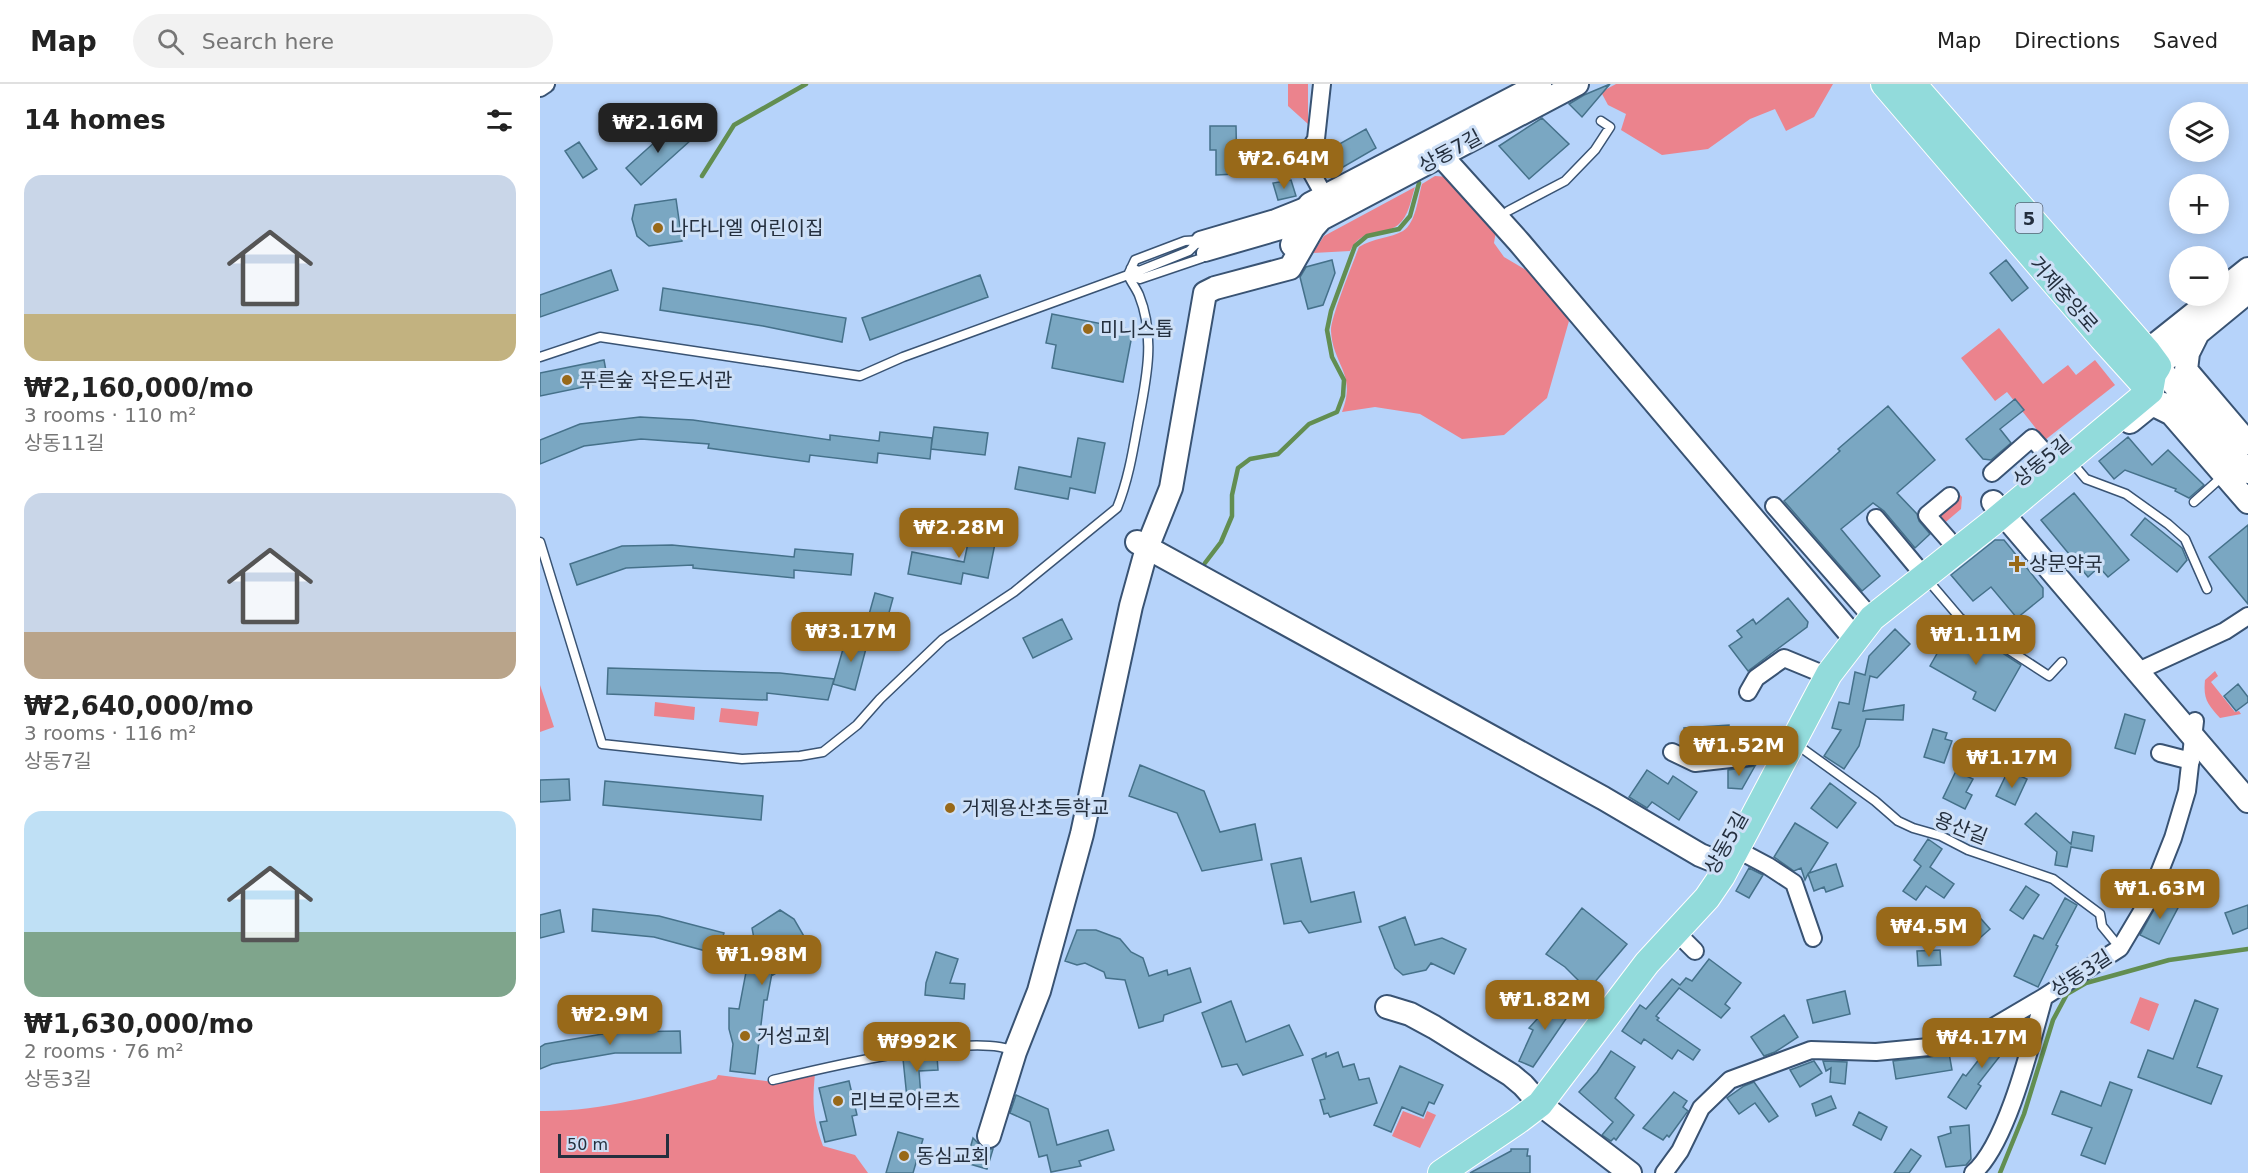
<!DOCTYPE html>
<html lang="en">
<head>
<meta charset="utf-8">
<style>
  :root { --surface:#fff; --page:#f2f2f2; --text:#222; --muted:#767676; --line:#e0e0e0; --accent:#986919 }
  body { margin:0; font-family:"DejaVu Sans","Noto Sans KR",sans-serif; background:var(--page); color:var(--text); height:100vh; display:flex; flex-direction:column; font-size:22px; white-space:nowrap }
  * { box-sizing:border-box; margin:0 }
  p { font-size:20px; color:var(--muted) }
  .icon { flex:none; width:33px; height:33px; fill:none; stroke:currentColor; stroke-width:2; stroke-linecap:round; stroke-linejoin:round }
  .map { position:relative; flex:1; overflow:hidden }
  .sheet { display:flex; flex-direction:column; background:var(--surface); width:540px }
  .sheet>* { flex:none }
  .fabs { position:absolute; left:1629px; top:18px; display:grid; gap:12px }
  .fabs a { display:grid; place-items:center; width:60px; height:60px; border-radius:50%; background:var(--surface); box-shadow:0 3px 15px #0003; font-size:30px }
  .scale { position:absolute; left:18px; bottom:15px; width:111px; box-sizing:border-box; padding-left:6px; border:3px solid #242f3e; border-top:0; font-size:16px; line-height:21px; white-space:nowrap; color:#242f3e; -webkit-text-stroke:4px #cee0f7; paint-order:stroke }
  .price { position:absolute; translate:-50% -51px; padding:0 14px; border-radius:12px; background:var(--accent); color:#fff; font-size:20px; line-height:39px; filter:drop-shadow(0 2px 3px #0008) }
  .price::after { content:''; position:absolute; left:50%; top:36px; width:18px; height:14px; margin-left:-9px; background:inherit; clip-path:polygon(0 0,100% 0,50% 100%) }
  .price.current { background:#222; color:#fff }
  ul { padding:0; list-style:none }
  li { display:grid; align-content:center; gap:12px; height:318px; padding:0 24px }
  li span { display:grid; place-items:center; height:186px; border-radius:18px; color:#555 }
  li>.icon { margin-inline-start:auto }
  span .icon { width:108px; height:108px; fill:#fffc; stroke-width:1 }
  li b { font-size:26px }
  h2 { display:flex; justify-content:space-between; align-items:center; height:72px; padding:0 24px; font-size:26px }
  header { display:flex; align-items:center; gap:36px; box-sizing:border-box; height:84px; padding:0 30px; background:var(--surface); border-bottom:2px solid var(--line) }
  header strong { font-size:28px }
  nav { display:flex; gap:33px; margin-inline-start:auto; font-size:21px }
  .search { width:420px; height:54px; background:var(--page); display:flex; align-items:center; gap:15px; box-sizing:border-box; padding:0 21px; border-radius:33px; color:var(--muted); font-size:22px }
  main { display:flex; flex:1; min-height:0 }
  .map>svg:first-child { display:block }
  .green { fill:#eb838d }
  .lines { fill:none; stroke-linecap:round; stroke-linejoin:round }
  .stream { stroke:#628e51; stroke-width:4.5 }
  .building { fill:#7aa7c2; stroke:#45718a; stroke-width:1.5 }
  .lane-casing { stroke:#395373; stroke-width:11 }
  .street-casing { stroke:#395373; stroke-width:20 }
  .secondary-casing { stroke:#395373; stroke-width:26 }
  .primary-casing { stroke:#fff; stroke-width:28 }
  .lane { stroke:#fff; stroke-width:8 }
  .street { stroke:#fff; stroke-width:16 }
  .secondary { stroke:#fff; stroke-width:22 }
  .primary { stroke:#92dbdb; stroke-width:26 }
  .poi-dot { fill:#986919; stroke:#cee0f7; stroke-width:2 }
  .labels { text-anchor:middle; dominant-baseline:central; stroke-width:6; stroke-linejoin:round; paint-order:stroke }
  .shield { fill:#cee0f7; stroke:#576476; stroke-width:1.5 }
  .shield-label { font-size:18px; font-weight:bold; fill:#242f3e }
  .street-label { font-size:20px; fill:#242f3e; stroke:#cee0f7 }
  .poi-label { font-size:20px; fill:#242f3e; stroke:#cee0f7; text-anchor:start }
</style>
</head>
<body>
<header>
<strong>Map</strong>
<div class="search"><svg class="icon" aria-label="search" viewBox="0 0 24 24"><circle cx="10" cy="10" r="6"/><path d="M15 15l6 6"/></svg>Search here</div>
<nav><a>Map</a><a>Directions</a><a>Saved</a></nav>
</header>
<main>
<section class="sheet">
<h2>14 homes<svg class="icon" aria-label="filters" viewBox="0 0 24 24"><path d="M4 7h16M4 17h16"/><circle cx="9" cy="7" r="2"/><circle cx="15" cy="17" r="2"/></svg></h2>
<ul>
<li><span style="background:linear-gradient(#c9d6e8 75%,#c2b280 0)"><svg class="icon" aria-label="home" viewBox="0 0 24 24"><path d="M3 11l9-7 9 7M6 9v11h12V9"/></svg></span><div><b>₩2,160,000/mo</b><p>3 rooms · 110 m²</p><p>상동11길</p></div></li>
<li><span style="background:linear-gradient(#c9d6e8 75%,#b9a48a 0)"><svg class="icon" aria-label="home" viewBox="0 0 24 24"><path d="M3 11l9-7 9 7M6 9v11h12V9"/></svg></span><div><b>₩2,640,000/mo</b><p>3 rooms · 116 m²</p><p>상동7길</p></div></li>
<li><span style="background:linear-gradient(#bfe0f5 65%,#7fa58c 0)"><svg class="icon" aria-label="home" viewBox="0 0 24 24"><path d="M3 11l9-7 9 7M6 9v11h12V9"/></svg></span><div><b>₩1,630,000/mo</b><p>2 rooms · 76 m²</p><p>상동3길</p></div></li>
</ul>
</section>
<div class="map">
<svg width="1708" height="1089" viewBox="0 0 1708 1089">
  <rect width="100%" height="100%" fill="#b6d3fa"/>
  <path class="green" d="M748 0H768V40L748 22Z
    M1076 0H1293L1274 33 1246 47 1235 25 1210 35 1168 65 1122 71 1081 46 1086 30 1068 21 1061 8Z
    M895 92 909 93 956 147 954 159 964 173 1006 198 1029 237 1007 314 964 351 922 355 880 330 835 323 802 328C817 289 793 282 791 247 790 235 813 179 819 163 833 154 851 154 863 147 876 139 878 113 882 100Z
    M875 103C871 115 869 132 858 141 842 153 823 142 810 167L773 169 784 152Z
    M1459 244 1503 300 1528 281 1536 291 1555 276 1575 301 1505 356 1467 308 1455 317 1421 274Z
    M1413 402 1422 413 1421 425 1401 442 1394 434Z
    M1675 587 1678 592 1671 598 1695 628 1699 627 1701 630 1680 634C1668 620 1663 616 1665 596Z
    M0 601 14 643 0 648Z
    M115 618 155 623 154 636 114 632Z
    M181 624 219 628 217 642 179 638Z
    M1600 913 1619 920 1609 947 1590 939Z
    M275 990C272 1019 273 1035 283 1062L315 1071 328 1089H0V1027C60 1028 118 1011 176 995L178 991 233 998Z
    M863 1027 884 1035 887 1027 896 1031 880 1064 852 1052Z"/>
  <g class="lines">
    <path class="stream" d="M162 92 194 41 266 0
      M665 479 681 458 692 432V411L698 384 710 375 738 370 769 340 797 328 803 312 804 296 792 273 787 246 791 227 815 162 827 152 859 145 870 132 879 99
      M1460 1089 1484 1030 1513 936 1527 910 1546 899 1629 876 1708 865"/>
  </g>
  <path class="building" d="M1070 0 1042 33 1029 20 1044 11Z
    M1002 34 1029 60 989 95 959 62Z
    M136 39 151 56 101 101 86 84Z
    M670 42H696L697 90 676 91V66H670Z
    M826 45 836 64 786 93 776 75 778 72Z
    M39 58 57 85 43 94 25 67Z
    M751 96 756 112 738 116 733 99Z
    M136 115 142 157 109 162 97 152 92 135 95 121Z
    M792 176 795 189 783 221 768 225 760 193 766 183Z
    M1466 176 1488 204 1472 217 1450 189Z
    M71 186 78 206 0 233V211Z
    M440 191 448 213 330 256 322 234Z
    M123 204 306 234 302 258 223 242 120 226Z
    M512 230 593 246 583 298 512 284 516 261 506 259Z
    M64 276 68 298 0 312V289Z
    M1475 315 1484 326 1460 345 1471 359 1451 376 1443 375 1426 355Z
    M1348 322 1395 376 1357 409 1377 430 1379 437 1390 450 1375 464 1344 427 1333 419 1301 445 1340 492 1322 507 1244 417 1300 367 1298 365Z
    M100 333 153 336 290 356V351L339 357 340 348 392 354 390 375 338 369 337 379 270 371 269 378 168 364 169 360 101 355 44 362 0 380V356L40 340Z
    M394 343 448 349 445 371 391 365Z
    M1588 353 1612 381 1628 366 1664 401 1649 414 1635 407 1636 405 1585 386 1574 395 1559 377Z
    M538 354 565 359 555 409 530 404 528 415 475 405 479 383 531 393Z
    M1534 409 1589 476 1568 493 1559 483 1548 493 1501 436Z
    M1605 434 1642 464 1647 476 1637 488 1591 451Z
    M432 440 458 445 448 494 423 489 421 500 368 490 372 468 424 478Z
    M1708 441V520L1669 473Z
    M1455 456H1464L1503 504V513L1477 534 1451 503 1433 517 1411 491Z
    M132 461 254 473 255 465 313 470 311 491 254 486V494L153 484V481L86 484 37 501 30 480 82 462Z
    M335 509 353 514 341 558 323 552Z
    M1248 514 1268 538 1267 543 1208 587 1189 562 1202 553 1197 547 1213 535 1216 540Z
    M522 535 532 555 493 574 483 554Z
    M1415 538 1481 581 1455 627 1433 615 1436 608 1390 582Z
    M1355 545 1370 560 1337 594 1330 592 1323 627 1364 621 1363 636 1326 635 1319 662 1304 685 1284 672 1301 646 1292 644 1299 618 1309 620 1315 588 1325 591 1329 572Z
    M307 551 328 557 315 606 293 600Z
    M68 584 240 589 294 595 288 616 227 609V616L67 610Z
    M1698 600 1708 613V618L1696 627 1684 612Z
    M1585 630 1605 636 1595 670 1575 664Z
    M1189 641V650L1184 656 1186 665 1159 668 1158 655 1145 656 1144 644Z
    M1393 645 1407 649 1405 655 1412 657 1404 679 1384 673Z
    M600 681 664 707 680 748 715 740 722 776 662 787 637 729 589 712Z
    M1215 682 1202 705 1188 704V686Z
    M1107 686 1128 700 1133 692 1157 708 1139 736 1112 718 1107 724 1089 713Z
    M1416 687 1433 695 1426 708 1432 711 1425 725 1403 714Z
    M1476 690 1487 695 1475 721 1456 712 1466 691 1474 695Z
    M29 695 30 716 0 718V696Z
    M65 697 223 712 221 736 63 721Z
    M1290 699 1316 719 1297 744 1271 724Z
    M1496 729 1531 760 1533 748 1554 752 1552 767 1531 763 1527 783 1515 781 1517 768 1485 740Z
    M1255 739 1288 759 1269 789 1296 780 1303 802 1286 808 1284 803 1274 807 1268 790 1265 796 1261 784 1254 787 1234 773Z
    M1388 755 1402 765 1390 783 1414 800 1404 814 1386 802 1376 816 1363 807 1381 782 1374 776Z
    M761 774 771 818 814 808 821 838 769 849 761 837 744 840 731 780Z
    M1209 784 1223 791 1209 814 1196 807Z
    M1486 802 1499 811 1483 835 1470 826Z
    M1622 811 1640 820 1619 860 1600 851Z
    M1525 814 1537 821 1516 861 1518 862 1498 903 1474 892 1494 851 1503 855Z
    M1708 821V844L1693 850 1685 829Z
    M1042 824 1087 860 1048 906 1025 883 1006 870Z
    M53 825 119 832 184 849 177 870 114 853 52 847Z
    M20 826 24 848 0 854V831Z
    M240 826 254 835 265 854 267 871 233 891 232 889 227 916H224L215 990 190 987 193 960 189 945V924L199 925 207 883 231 888 215 860 212 844Z
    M1435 828 1450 845 1433 860 1418 843Z
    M865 833 875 861 902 854 926 865 914 890 891 879 886 886 863 891 855 884 839 843Z
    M537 846H556L580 855 591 868 603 874 609 892 627 886 628 891 650 884 661 918 624 931 623 937 599 944 585 896 566 894 564 888 545 879 537 881 525 877Z
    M1400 866 1401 881 1378 882 1377 867Z
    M396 868 418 875 410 899 425 900 424 915 385 911 386 899Z
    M1169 875 1201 899 1185 920 1190 924 1181 934 1139 904 1116 932 1119 934 1117 936 1160 966 1153 976 1138 966 1132 975 1104 955 1101 960 1082 947 1100 921 1106 925 1132 895 1140 901 1146 894 1152 897Z
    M1305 907 1310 930 1273 939 1267 916Z
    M1017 913 1032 926 993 983 979 977 993 946 989 944Z
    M1655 916 1678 925 1657 983 1682 992 1671 1020 1598 993 1608 966 1633 975Z
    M691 917 706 958 749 941 763 971 703 991 697 980 682 983 662 929Z
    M1244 931 1258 953 1235 968 1224 972 1211 953Z
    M1476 942 1482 946 1470 965 1467 963 1438 1000 1441 1002 1426 1025 1408 1013 1423 990 1426 992 1451 960 1453 961 1460 951Z
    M140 947 141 969H75L12 980 0 985V963L5 960 74 948Z
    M1071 967 1095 983 1075 1014 1094 1031 1076 1056 1074 1054 1071 1057 1062 1051 1073 1038 1039 1008 1057 988Z
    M798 968 803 983 814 980 819 996 829 994 837 1019 790 1033 788 1029 784 1030 780 1016 785 1015 772 975 786 969V973Z
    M1409 969 1412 986 1356 995 1353 977 1390 973Z
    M397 972 398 986 379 987 381 1013 367 1014 363 975Z
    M1274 977 1282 989 1260 1003 1250 986Z
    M1283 977 1307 978 1305 1000 1290 998 1291 984 1286 987Z
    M860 982 903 1001 894 1020 889 1018 883 1032 862 1023 851 1048 834 1041Z
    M309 997 317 1031 312 1032 316 1051 285 1058 280 1038 287 1037 279 1004Z
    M1214 998 1238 1032 1229 1038 1215 1019 1199 1030 1187 1014 1204 1002Z
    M1570 998 1592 1006 1565 1080 1541 1071 1552 1044 1512 1030 1521 1007 1561 1022Z
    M1134 1008 1147 1017 1143 1023 1148 1027 1129 1053 1127 1051 1123 1056 1103 1044Z
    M476 1011 508 1025 517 1061 568 1046 574 1066 539 1077 541 1082 511 1088 507 1071 499 1073 490 1038 470 1029Z
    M1291 1012 1296 1024 1276 1032 1272 1020Z
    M1319 1028 1347 1043 1341 1056 1313 1041Z
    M1429 1041 1431 1075 1426 1081 1406 1083 1398 1053 1411 1049 1410 1043Z
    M358 1048 383 1055 373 1089H346Z
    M433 1054 444 1065H453L447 1085 426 1079Z
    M971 1065H988L987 1072H990V1089H930L971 1067Z
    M1371 1065 1381 1072 1369 1089H1354Z"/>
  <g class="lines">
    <defs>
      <path id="lane" d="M968 127 1025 97 1055 66 1070 43 1061 37
        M591 184 599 187 649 167 660 156
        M588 191 595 176 645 157 660 156
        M0 273 60 253 320 292 363 273 588 191 600 195 662 174 665 169
        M1535 382 1546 395 1586 410 1628 440 1645 455 1667 505
        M1654 418 1684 391
        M0 458 62 660 202 675 260 672 283 668 317 641 340 615 403 555 474 508 577 424C588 397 593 367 598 339 606 297 616 253 599 211 596 204 591 198 588 191
        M1386 494 1420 534 1509 592 1522 578
        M1256 660 1335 717 1358 737 1373 744 1401 752 1428 766 1513 795 1560 830 1562 842 1580 864
        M233 996C279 985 438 946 475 968"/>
      <path id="street" d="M782 0 776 55 764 75 785 113
        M0 4 6 0
        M660 156 735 134 770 120
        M665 169 765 140
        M1452 389 1492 354 1508 372
        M1234 422 1324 525
        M1336 434 1376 482
        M1408 455 1387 431 1410 412
        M1596 588 1685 547 1708 532
        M1208 608 1216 594 1244 574 1278 588
        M1194 659 1210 664 1217 670
        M1132 668 1155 679 1208 673 1226 668 1234 672
        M1620 669 1651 677
        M1196 765 1228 782 1254 799 1273 854
        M1137 849 1155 867
        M1124 1089 1140 1067 1161 1024 1190 996 1271 966 1336 968 1389 963 1441 950 1504 913
        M1433 1089C1467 1061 1492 956 1504 913L1580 864 1608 817 1633 754 1647 707 1655 637"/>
      <path id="secondary" d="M889 66 906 77 979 158 1315 555
        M752 161 762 131 770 120 1000 0
        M1708 208 1618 282 1708 388
        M1678 209 1708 185
        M1657 251 1648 269 1646 286 1708 359
        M1607 267 1676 212
        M1623 320 1708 418
        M1590 338 1611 321 1616 322 1632 330
        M1453 418 1708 717
        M597 458 1063 714 1160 771 1187 782
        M847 923 870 930 894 943 971 991 983 1001 1000 1020 1090 1089
        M449 1052 475 968 499 907 542 750 591 522 607 464 631 404 665 209 675 204 750 184 773 144 781 135 1037 0"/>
      <path id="primary" d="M1344 0 1562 254 1610 307
        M901 1089 979 1036 1000 1020 1107 879 1167 814 1182 792 1289 590 1332 534 1452 439 1610 307 1613 290 1618 282 1607 267 1373 0"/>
    </defs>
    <use href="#lane" class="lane-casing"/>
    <use href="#street" class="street-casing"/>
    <use href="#secondary" class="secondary-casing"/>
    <use href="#primary" class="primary-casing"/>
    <use href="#lane" class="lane"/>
    <use href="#street" class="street"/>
    <use href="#secondary" class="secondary"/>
    <use href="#primary" class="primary"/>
  </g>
  <g class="poi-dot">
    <circle cx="118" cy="144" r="6"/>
    <circle cx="548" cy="245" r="6"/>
    <circle cx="27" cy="296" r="6"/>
    <path d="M1474 471h6v6h6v6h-6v6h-6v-6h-6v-6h6z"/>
    <circle cx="410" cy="724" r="6"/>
    <circle cx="205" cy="952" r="6"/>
    <circle cx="298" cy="1017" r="6"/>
    <circle cx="364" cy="1072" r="6"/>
  </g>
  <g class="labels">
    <rect class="shield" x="1475.5" y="119" width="27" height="30" rx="4.5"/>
    <g class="shield-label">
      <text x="1489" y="134">5</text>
    </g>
    <g class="street-label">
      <text transform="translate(910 67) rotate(-28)">상동7길</text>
      <text transform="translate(1524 210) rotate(49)">거제중앙로</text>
      <text transform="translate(1502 377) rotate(-39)">상동5길</text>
      <text transform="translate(1421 744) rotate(21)">용산길</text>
      <text transform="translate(1186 759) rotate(-61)">상동5길</text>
      <text transform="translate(1541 889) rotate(-33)">상동3길</text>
    </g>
    <g class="poi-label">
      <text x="130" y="144">나다나엘 어린이집</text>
      <text x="560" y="245">미니스톱</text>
      <text x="39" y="296">푸른숲 작은도서관</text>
      <text x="1489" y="480">상문약국</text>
      <text x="422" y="724">거제용산초등학교</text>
      <text x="217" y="952">거성교회</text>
      <text x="310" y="1017">리브로아르츠</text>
      <text x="376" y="1072">동심교회</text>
    </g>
  </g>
</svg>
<div class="fabs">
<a><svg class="icon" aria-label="layers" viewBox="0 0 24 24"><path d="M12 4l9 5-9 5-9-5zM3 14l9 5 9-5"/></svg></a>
<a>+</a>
<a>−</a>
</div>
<div class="scale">50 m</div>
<b class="price current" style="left:118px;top:70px">₩2.16M</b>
<b class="price" style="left:744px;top:106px">₩2.64M</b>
<b class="price" style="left:419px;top:475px">₩2.28M</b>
<b class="price" style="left:311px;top:579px">₩3.17M</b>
<b class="price" style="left:1436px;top:582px">₩1.11M</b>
<b class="price" style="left:1199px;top:693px">₩1.52M</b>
<b class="price" style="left:1472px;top:705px">₩1.17M</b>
<b class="price" style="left:1620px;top:836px">₩1.63M</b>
<b class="price" style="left:1389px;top:874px">₩4.5M</b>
<b class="price" style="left:222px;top:902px">₩1.98M</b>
<b class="price" style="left:1005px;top:947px">₩1.82M</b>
<b class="price" style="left:70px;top:962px">₩2.9M</b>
<b class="price" style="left:1442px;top:985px">₩4.17M</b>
<b class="price" style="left:377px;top:989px">₩992K</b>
</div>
</main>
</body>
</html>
